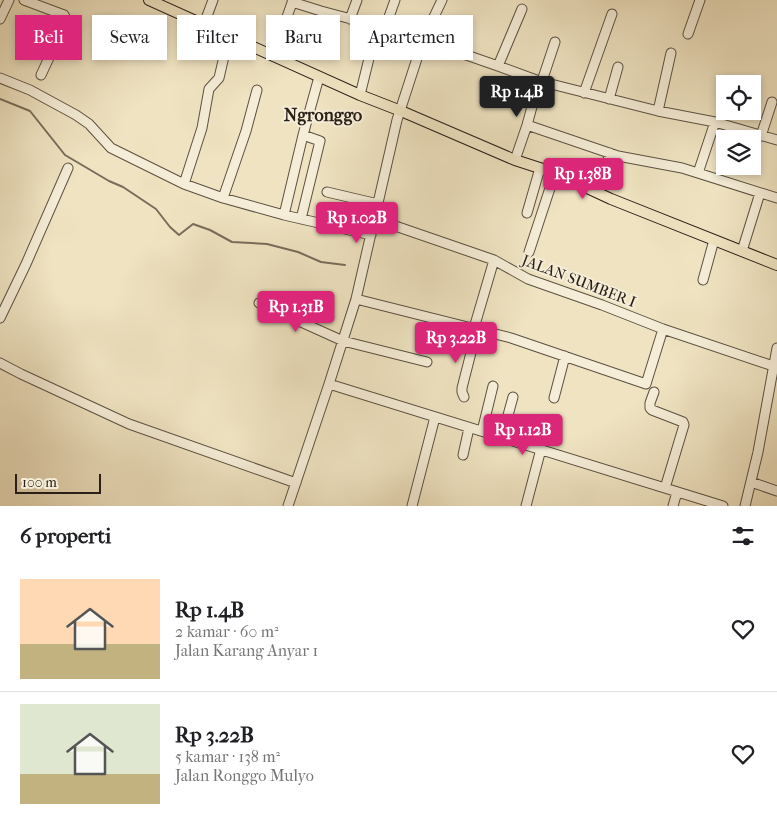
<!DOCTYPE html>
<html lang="id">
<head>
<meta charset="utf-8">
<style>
  :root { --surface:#fff; --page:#f6f6f6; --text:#202124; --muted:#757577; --line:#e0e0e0; --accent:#db2777 }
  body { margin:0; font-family:"IM FELL French Canon",serif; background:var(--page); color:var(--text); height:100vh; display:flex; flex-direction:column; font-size:19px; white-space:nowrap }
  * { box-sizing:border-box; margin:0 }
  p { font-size:16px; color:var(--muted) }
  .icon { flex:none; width:28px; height:28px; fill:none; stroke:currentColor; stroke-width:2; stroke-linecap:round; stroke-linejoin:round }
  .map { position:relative; height:506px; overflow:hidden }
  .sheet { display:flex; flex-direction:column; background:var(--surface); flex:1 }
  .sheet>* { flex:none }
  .hud { position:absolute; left:15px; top:15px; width:500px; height:45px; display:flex; gap:10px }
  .controls { position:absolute; left:716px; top:75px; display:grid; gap:10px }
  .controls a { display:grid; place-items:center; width:45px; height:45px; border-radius:0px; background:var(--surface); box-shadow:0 2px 8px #0003; font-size:25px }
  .scale { position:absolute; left:15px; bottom:12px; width:86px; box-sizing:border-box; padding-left:5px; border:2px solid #2a2018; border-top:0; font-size:14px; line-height:18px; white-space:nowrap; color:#2a2018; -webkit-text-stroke:4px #f5edd7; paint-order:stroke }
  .price { position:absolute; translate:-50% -42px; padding:0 11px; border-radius:5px; background:var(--accent); color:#fff; font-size:16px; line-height:32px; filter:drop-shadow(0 1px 2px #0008) }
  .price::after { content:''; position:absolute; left:50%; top:30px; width:15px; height:11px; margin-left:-8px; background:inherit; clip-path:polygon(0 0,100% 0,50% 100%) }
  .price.selected { background:#222; color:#fff }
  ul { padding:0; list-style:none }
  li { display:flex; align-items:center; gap:15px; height:125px; padding:0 20px }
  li+li { border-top:1px solid var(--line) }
  li span { display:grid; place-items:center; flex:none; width:140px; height:100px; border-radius:0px; color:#555 }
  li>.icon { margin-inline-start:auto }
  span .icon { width:60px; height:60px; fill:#fffc; stroke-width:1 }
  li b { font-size:21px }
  h2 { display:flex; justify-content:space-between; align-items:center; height:60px; padding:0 20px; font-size:21px }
  .tag { padding:0 18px; border-radius:0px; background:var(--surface); box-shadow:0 2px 8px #0003; font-size:18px; line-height:45px }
  .tag.selected { background:var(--accent); color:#fff }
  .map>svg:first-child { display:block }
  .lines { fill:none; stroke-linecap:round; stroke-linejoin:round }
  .stream { stroke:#786d5b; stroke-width:2 }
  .minor-casing { stroke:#5b5142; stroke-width:11 }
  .major-casing { stroke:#2a2018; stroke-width:12 }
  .minor { stroke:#f5edd7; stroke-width:9 }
  .major { stroke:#efe3c1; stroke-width:10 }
  .labels { text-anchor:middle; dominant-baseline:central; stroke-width:4; stroke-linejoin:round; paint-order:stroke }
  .street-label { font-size:15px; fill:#2a2018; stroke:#f5edd7 }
  .quarter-label { font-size:18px; font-weight:bold; fill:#2a2018; stroke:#f5edd7 }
</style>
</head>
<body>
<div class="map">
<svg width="777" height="506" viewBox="0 0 777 506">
  <rect width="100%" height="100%" fill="#efe3c1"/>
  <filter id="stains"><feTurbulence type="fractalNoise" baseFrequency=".004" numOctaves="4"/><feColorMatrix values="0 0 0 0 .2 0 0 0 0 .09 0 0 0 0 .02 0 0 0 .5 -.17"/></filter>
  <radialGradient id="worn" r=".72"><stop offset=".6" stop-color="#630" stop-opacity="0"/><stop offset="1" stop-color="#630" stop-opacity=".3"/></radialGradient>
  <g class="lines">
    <path class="stream" d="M0 99 30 111 65 155 109 181 123 187 156 209 170 227 179 235 193 224 210 230 232 242 267 244 298 252 321 262 345 265"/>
    <defs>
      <path id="minor" d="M24 0 64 15 65 17 60 34 41 75
        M292 2 321 11 385 28 423 40 498 66 539 81 658 111 715 122 777 140
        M0 19 9 0
        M350 19 357 0
        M204 24 213 0
        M385 28 395 0
        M688 34 700 0
        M273 56 293 0
        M498 66 522 9
        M0 78 30 90 76 115 89 124 111 148 184 184 223 198 284 215 371 235
        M542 81 555 42
        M584 93 612 14
        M360 95 377 26
        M609 99 618 67
        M658 111 671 53
        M527 125 618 156 682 168 777 198
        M761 136 772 102
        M515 160 527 125 539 81
        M606 166 610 153
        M698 173 715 122
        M184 184 202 128 209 89 219 78 225 52 231 36
        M327 192 378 204
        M223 198 246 131 257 90
        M527 213 540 168
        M284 215 303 135 319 77
        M301 219 320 141 303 135
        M375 219 494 260 528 279 602 305 663 329 773 366
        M742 251 760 193
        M529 252 555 173
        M703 280 714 240
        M356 299 511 338 646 384 663 329
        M259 303 343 341 427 362
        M0 318 26 264 68 168
        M474 328 494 260
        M0 363 21 374 129 424 296 483
        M329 384 723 506
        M654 392 650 403V408L652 410 683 422 684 425 665 488
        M464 397 462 392V388L477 329
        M554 398 565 356
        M482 431 493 386
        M502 437 513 397
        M463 455 469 428
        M751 482 777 491
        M288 506 329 384 356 299 397 120 423 40 442 0
        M412 506 435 417
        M526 506 541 449
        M673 506 677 492
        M745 506 758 452 777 348"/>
      <path id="major" d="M149 0 360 95 401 111 515 160 555 173 611 199 777 265"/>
    </defs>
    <use href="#minor" class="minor-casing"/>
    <use href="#major" class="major-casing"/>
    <use href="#minor" class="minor"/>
    <use href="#major" class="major"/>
  </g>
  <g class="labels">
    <g class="street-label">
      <text transform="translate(579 281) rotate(21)">JALAN SUMBER I</text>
    </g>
    <g class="quarter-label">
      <text x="323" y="115">Ngronggo</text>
    </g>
  </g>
  <rect width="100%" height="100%" filter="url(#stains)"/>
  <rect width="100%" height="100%" fill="url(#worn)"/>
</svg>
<div class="controls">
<a><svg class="icon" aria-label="locate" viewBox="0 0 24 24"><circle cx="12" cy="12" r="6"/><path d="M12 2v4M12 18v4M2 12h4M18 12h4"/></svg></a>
<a><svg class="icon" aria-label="layers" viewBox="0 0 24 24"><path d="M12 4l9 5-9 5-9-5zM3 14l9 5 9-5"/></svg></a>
</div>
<div class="scale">100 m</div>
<b class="price selected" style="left:517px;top:118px">Rp 1.4B</b>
<b class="price" style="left:583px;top:200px">Rp 1.38B</b>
<b class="price" style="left:357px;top:244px">Rp 1.02B</b>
<b class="price" style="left:296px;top:333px">Rp 1.31B</b>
<b class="price" style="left:456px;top:364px">Rp 3.22B</b>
<b class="price" style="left:523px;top:456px">Rp 1.12B</b>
<div class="hud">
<a class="tag selected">Beli</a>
<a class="tag">Sewa</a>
<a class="tag">Filter</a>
<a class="tag">Baru</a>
<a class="tag">Apartemen</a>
</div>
</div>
<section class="sheet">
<h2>6 properti<svg class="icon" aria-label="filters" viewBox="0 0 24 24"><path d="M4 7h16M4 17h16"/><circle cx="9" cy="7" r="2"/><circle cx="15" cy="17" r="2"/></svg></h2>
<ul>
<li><span style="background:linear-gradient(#ffd9b3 65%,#c2b280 0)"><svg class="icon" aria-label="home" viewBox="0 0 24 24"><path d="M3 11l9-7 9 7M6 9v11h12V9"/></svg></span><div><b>Rp 1.4B</b><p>2 kamar · 60 m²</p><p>Jalan Karang Anyar 1</p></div><svg class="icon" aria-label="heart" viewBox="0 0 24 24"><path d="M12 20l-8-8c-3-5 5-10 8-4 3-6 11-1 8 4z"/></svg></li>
<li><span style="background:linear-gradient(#dfe7d0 70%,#c2b280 0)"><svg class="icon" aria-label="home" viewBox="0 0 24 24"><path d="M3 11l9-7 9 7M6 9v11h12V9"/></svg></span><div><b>Rp 3.22B</b><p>5 kamar · 138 m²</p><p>Jalan Ronggo Mulyo</p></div><svg class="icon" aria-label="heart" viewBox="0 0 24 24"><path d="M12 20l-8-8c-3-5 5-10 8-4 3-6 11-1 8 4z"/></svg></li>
</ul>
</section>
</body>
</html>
